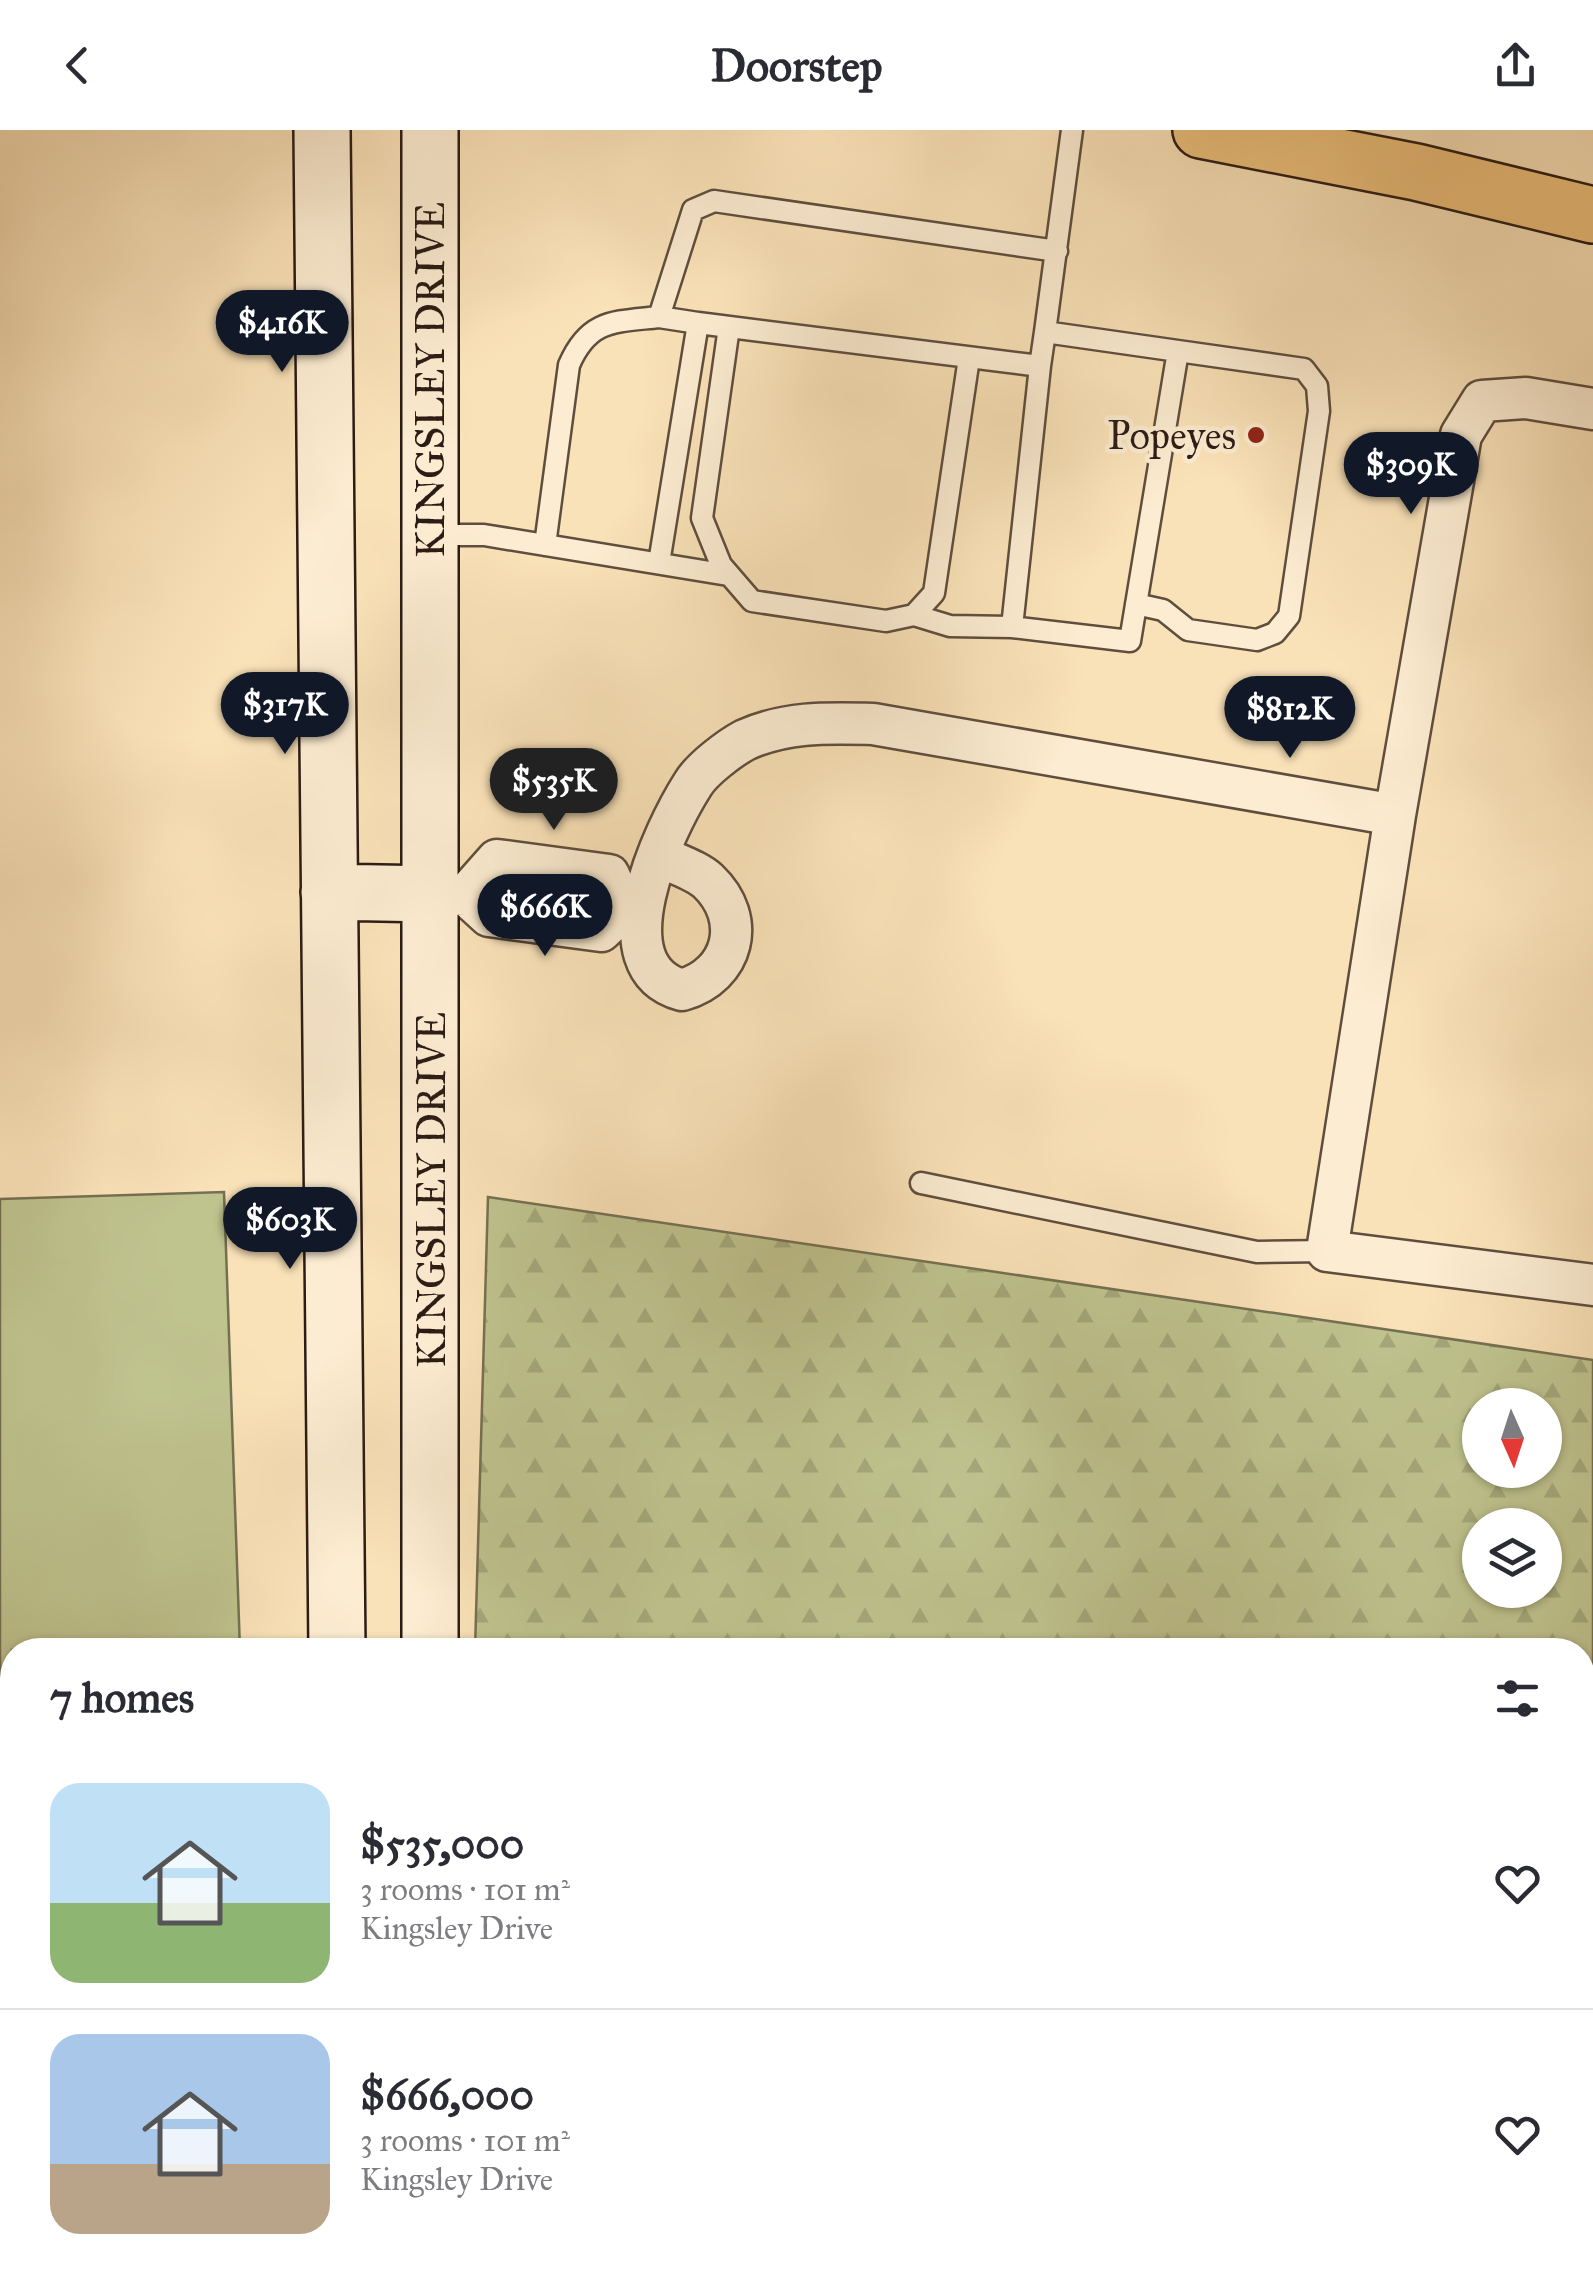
<!DOCTYPE html>
<html lang="en">
<head>
<meta charset="utf-8">
<style>
  :root { --surface:#fff; --page:#f2f2f3; --text:#2b2b33; --muted:#7c7c81; --line:#e1e1e2; --accent:#111827 }
  body { margin:0; font-family:"IM FELL Great Primer",serif; background:var(--page); color:var(--text); height:100vh; display:flex; flex-direction:column; font-size:38px; white-space:nowrap }
  * { box-sizing:border-box; margin:0 }
  p { font-size:32px; color:var(--muted) }
  .icon { flex:none; width:55px; height:55px; fill:none; stroke:currentColor; stroke-width:2; stroke-linecap:round; stroke-linejoin:round }
  .map { position:relative; flex:1; overflow:hidden }
  .drawer { position:absolute; left:0px; top:1508px; width:1595px; height:642px; display:flex; flex-direction:column; background:var(--surface); border-radius:40px 40px 0 0; box-shadow:0 2px 8px #0004 }
  .drawer>* { flex:none }
  .needle { width:65px; rotate:177deg }
  .fabs { position:absolute; left:1462px; top:1258px; display:grid; gap:20px }
  .fabs a { display:grid; place-items:center; width:100px; height:100px; border-radius:50%; background:var(--surface); box-shadow:0 2px 8px #0004; font-size:50px }
  .price { position:absolute; translate:-50% -85px; padding:0 22px; border-radius:35px; background:var(--accent); color:#fff; font-size:32px; line-height:65px; filter:drop-shadow(0 2px 5px #0008) }
  .price::after { content:''; position:absolute; left:50%; top:60px; width:30px; height:22px; margin-left:-15px; background:inherit; clip-path:polygon(0 0,100% 0,50% 100%) }
  .price.current { background:#222; color:#fff }
  ul { padding:0; list-style:none }
  li { display:flex; align-items:center; gap:30px; height:250px; padding:0 50px }
  li+li { border-top:2px solid var(--line) }
  li span { display:grid; place-items:center; flex:none; width:280px; height:200px; border-radius:30px; color:#555 }
  li>.icon { margin-inline-start:auto }
  span .icon { width:120px; height:120px; fill:#fffc; stroke-width:1 }
  li b { font-size:42px }
  h2 { display:flex; justify-content:space-between; align-items:center; height:120px; padding:0 50px; font-size:42px }
  header { display:flex; justify-content:space-between; align-items:center; height:130px; padding:0 50px; background:var(--surface); font-size:45px; font-weight:700 }
  .map>svg:first-child { display:block }
  .grass { fill:url(#grass-tufts); stroke:#757052; stroke-width:2.5 }
  .forest { fill:url(#forest-firs); stroke:#757052; stroke-width:2.5; fill-rule:evenodd }
  .pitch { fill:#bfc38e; stroke:#757052; stroke-width:2.5 }
  .lines { fill:none; stroke-linecap:round; stroke-linejoin:round }
  .lane-casing { stroke:#5f4e3e; stroke-width:25 }
  .street-casing { stroke:#5f4e3e; stroke-width:45 }
  .secondary-casing { stroke:#2b1c15; stroke-width:60 }
  .primary-casing { stroke:#2b1c15; stroke-width:60 }
  .lane { stroke:#fcecd1; stroke-width:20 }
  .street { stroke:#fcecd1; stroke-width:40 }
  .secondary { stroke:#fcecd1; stroke-width:55 }
  .primary { stroke:#edc17c; stroke-width:55 }
  .poi-dot { fill:#8f2418; stroke:#fcecd1; stroke-width:4 }
  .labels { text-anchor:middle; dominant-baseline:central; stroke-width:9; stroke-linejoin:round; paint-order:stroke }
  .street-label { font-size:40px; fill:#2b1c15; stroke:#fcecd1 }
  .poi-label { font-size:40px; fill:#2b1c15; stroke:#fcecd1; text-anchor:end }
</style>
</head>
<body>
<header><svg class="icon" aria-label="back" viewBox="0 0 24 24"><path d="M15 5l-7 7 7 7"/></svg>Doorstep<svg class="icon" aria-label="share" viewBox="0 0 24 24"><path d="M12 15V3M7 8l5-5 5 5M5 13v7h14v-7"/></svg></header>
<div class="map">
<svg width="1593" height="2149" viewBox="0 0 1593 2149">
  <defs>
    <pattern id="grass-tufts" width="24" height="20" patternUnits="userSpaceOnUse" patternTransform="scale(2.5)"><rect width="24" height="20" fill="#bfc38e"/><path d="M3 7l-1-3M5 7V3M7 7l1-3M15 17l-1-3M17 17v-4M19 17l1-3" fill="none" stroke="#a4a77a"/></pattern>
    <pattern id="forest-firs" width="22" height="20" patternUnits="userSpaceOnUse" patternTransform="scale(2.5)"><rect width="22" height="20" fill="#bfc38e"/><path d="M5 1l3.5 6h-7zM16 11l3.5 6h-7z" fill="#a4a77a"/></pattern>
  </defs>
  <rect width="100%" height="100%" fill="#fae2b8"/>
  <filter id="stains"><feTurbulence type="fractalNoise" baseFrequency=".002" numOctaves="4"/><feColorMatrix values="0 0 0 0 .2 0 0 0 0 .09 0 0 0 0 .02 0 0 0 .5 -.17"/></filter>
  <radialGradient id="worn" r=".72"><stop offset=".6" stop-color="#630" stop-opacity="0"/><stop offset="1" stop-color="#630" stop-opacity=".3"/></radialGradient>
  <path class="grass" d="M12 1888V2138H275V2149H0V1889Z"/>
  <path class="forest" d="M488 1067 1593 1230V1556H1583L1582 1520H475ZM1480 1275H1545V1340H1480ZM1480 1395H1545V1460H1480Z"/>
  <path class="pitch" d="M224 1062 240 1520H12V1616H0V1069Z
    M1582 1556H1593V2149H482L481 2138H1582Z"/>
  <g class="lines">
    <defs>
      <path id="lane" d="M698 193 659 187 693 80 714 71 1057 121
        M729 197 702 388 721 435 752 471 886 491 914 485 934 463 969 228
        M433 405H484L728 445
        M545 415 569 235C589 189 614 192 659 187
        M659 433 698 193 1040 236 1045 202
        M1136 474 1163 480 1188 500 1257 510 1275 503 1289 486 1319 281 1317 256 1304 239 1178 221
        M914 485 950 496 1012 497 1130 511 1178 221 1045 202 1072 0
        M1012 497 1040 236
        M921 1053 1257 1122 1327 1121
        M203 2138V2149
        M597 2138 601 2149
        M735 2138 736 2149"/>
      <path id="street" d="M1395 685 1461 305 1482 271 1526 268 1593 279
        M660 726C675 734 696 740 708 751 748 789 734 845 682 860 599 837 663 701 693 654 702 639 730 618 745 610 787 591 828 593 873 594L1395 685 1327 1121 1593 1155
        M432 764 466 765 489 786 601 801 624 779
        M466 765 497 730 609 745 624 779"/>
      <path id="secondary" d="M322 0 337 1520
        M430 0V1520
        M329 762 432 764
        M337 2149V2138
        M429 2149V2138"/>
      <path id="primary" d="M1201 0 1416 42 1593 85"/>
    </defs>
    <use href="#lane" class="lane-casing"/>
    <use href="#street" class="street-casing"/>
    <use href="#secondary" class="secondary-casing"/>
    <use href="#primary" class="primary-casing"/>
    <use href="#lane" class="lane"/>
    <use href="#street" class="street"/>
    <use href="#secondary" class="secondary"/>
    <use href="#primary" class="primary"/>
  </g>
  <circle class="poi-dot" cx="1256" cy="305" r="10"/>
  <g class="labels">
    <g class="street-label">
      <text transform="translate(430 250) rotate(-90)">KINGSLEY DRIVE</text>
      <text transform="translate(431 1060) rotate(-90)">KINGSLEY DRIVE</text>
    </g>
    <g class="poi-label">
      <text x="1236" y="305">Popeyes</text>
    </g>
  </g>
  <rect width="100%" height="100%" filter="url(#stains)"/>
  <rect width="100%" height="100%" fill="url(#worn)"/>
</svg>
<div class="fabs">
<a><svg class="needle" viewBox="-14 -14 28 28"><path d="M0-13l5 13h-10z" fill="#e53935"/><path d="M0 13l5-13h-10z" fill="#7c7c81"/></svg></a>
<a><svg class="icon" aria-label="layers" viewBox="0 0 24 24"><path d="M12 4l9 5-9 5-9-5zM3 14l9 5 9-5"/></svg></a>
</div>
<b class="price" style="left:282px;top:245px">$416K</b>
<b class="price" style="left:1411px;top:387px">$309K</b>
<b class="price" style="left:285px;top:627px">$317K</b>
<b class="price" style="left:1290px;top:631px">$812K</b>
<b class="price current" style="left:554px;top:703px">$535K</b>
<b class="price" style="left:545px;top:829px">$666K</b>
<b class="price" style="left:290px;top:1142px">$603K</b>
<section class="drawer">
<h2>7 homes<svg class="icon" aria-label="filters" viewBox="0 0 24 24"><path d="M4 7h16M4 17h16"/><circle cx="9" cy="7" r="2"/><circle cx="15" cy="17" r="2"/></svg></h2>
<ul>
<li><span style="background:linear-gradient(#bfe0f5 60%,#8fb573 0)"><svg class="icon" aria-label="home" viewBox="0 0 24 24"><path d="M3 11l9-7 9 7M6 9v11h12V9"/></svg></span><div><b>$535,000</b><p>3 rooms · 101 m²</p><p>Kingsley Drive</p></div><svg class="icon" aria-label="heart" viewBox="0 0 24 24"><path d="M12 20l-8-8c-3-5 5-10 8-4 3-6 11-1 8 4z"/></svg></li>
<li><span style="background:linear-gradient(#a9c7e8 65%,#b9a48a 0)"><svg class="icon" aria-label="home" viewBox="0 0 24 24"><path d="M3 11l9-7 9 7M6 9v11h12V9"/></svg></span><div><b>$666,000</b><p>3 rooms · 101 m²</p><p>Kingsley Drive</p></div><svg class="icon" aria-label="heart" viewBox="0 0 24 24"><path d="M12 20l-8-8c-3-5 5-10 8-4 3-6 11-1 8 4z"/></svg></li>
</ul>
</section>
</div>
</body>
</html>
